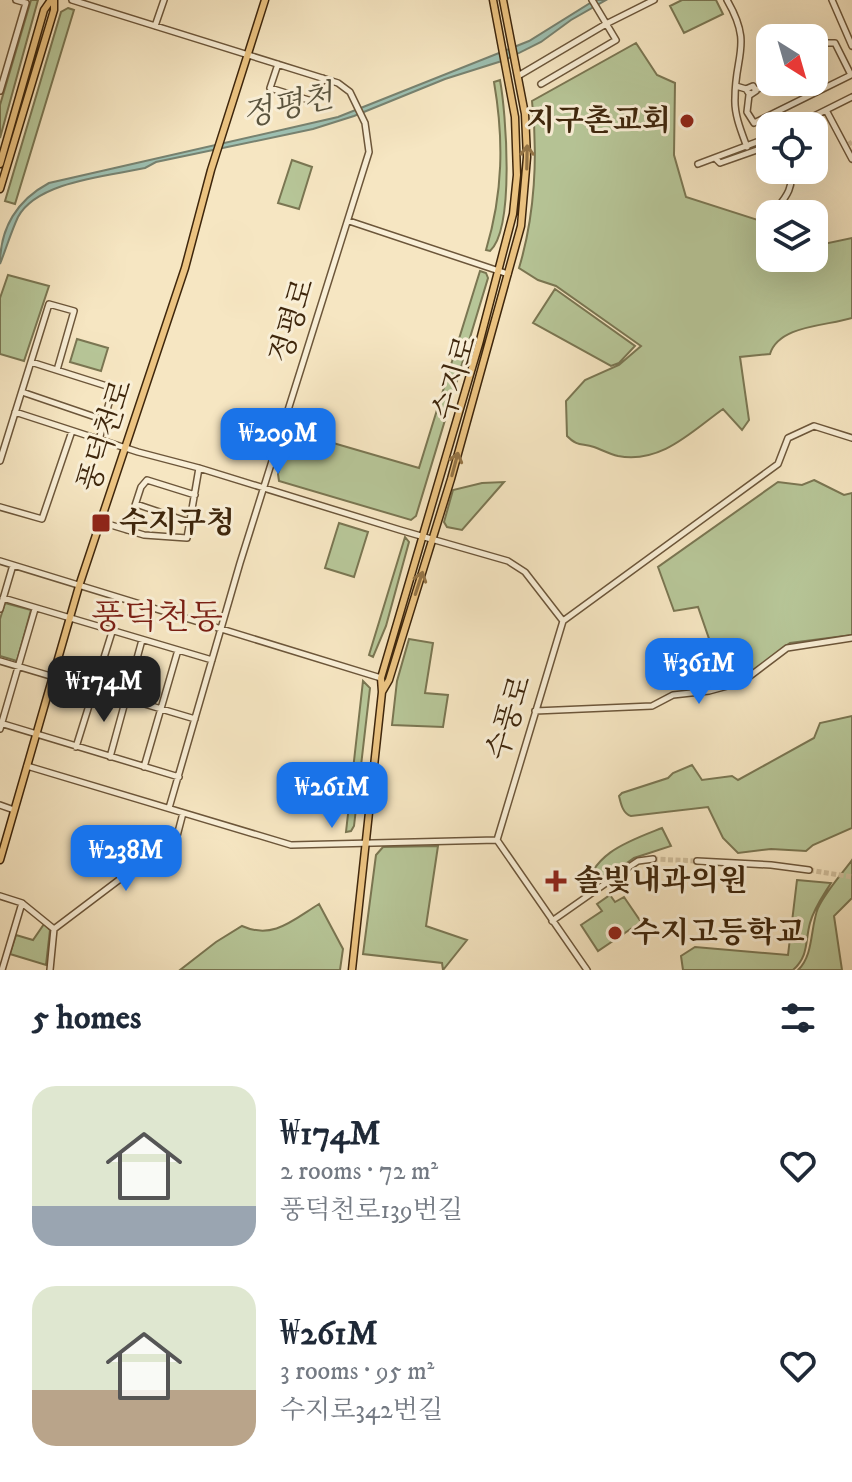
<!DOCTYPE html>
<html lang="en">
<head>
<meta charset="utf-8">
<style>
  :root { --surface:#fff; --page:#f2f2f3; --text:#1f2937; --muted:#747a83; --accent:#1a73e8 }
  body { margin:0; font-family:"IM FELL DW Pica","Noto Serif KR",serif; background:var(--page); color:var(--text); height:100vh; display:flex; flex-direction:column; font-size:30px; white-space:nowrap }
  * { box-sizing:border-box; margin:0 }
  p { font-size:26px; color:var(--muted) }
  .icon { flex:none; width:44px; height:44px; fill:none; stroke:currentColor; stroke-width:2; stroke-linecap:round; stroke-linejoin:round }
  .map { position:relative; height:970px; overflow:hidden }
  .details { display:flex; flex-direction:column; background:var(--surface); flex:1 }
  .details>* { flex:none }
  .needle { width:52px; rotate:143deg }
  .tools { position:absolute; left:756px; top:24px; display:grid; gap:16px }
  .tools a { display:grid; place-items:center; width:72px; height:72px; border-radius:16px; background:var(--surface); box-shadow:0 8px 32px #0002; font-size:40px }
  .price { position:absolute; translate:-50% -68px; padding:0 18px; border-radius:16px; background:var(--accent); color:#fff; font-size:26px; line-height:52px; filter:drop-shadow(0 2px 4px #0008) }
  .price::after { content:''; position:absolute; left:50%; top:48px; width:24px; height:18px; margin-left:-12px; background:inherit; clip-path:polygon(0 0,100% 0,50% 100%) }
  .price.on { background:#222; color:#fff }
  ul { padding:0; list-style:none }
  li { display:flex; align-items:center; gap:24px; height:200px; padding:0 32px }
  li span { display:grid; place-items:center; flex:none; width:224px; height:160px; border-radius:24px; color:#555 }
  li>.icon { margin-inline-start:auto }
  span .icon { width:96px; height:96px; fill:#fffc; stroke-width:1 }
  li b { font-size:34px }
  h2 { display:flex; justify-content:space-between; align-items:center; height:96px; padding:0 32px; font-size:34px }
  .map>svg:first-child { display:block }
  .green { fill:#b7c698; stroke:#7a7652; stroke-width:2 }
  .water { fill:#9dc0b2; stroke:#778270; stroke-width:2 }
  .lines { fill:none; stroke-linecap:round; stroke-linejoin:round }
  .minor-tunnel { stroke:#d1c09e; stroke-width:5; stroke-dasharray:5 2.5; stroke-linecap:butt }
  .minor-casing { stroke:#6c563a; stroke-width:8 }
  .major-casing { stroke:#3e260c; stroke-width:9 }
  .minor { stroke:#f9efd7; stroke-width:5 }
  .major { stroke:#ebc381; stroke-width:6 }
  .oneway { stroke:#947446 }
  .poi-dot { fill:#8f2418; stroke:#f9efd7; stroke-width:3 }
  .labels { text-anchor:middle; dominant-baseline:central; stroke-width:6; stroke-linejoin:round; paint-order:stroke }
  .poi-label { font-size:30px; font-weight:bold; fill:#3e260c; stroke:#f9efd7; text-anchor:start }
  .street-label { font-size:30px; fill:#3e260c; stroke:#f9efd7 }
  .water-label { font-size:32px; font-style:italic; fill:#5a543e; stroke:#f9efd7 }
  .quarter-label { font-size:34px; fill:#7a1f14; stroke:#f9efd7 }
</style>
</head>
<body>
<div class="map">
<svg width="852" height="970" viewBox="0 0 852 970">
  <rect width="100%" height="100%" fill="#f6e6c2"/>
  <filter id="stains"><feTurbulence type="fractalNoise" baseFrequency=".0025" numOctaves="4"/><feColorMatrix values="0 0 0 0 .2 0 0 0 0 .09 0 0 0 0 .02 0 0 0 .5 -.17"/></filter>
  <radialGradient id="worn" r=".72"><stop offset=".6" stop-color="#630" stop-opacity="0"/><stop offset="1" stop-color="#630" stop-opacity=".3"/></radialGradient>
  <path class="green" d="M31 0H38L0 138V105Z
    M682 0H716L723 14 684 33 670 6Z
    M68 8 74 10 15 204 5 201 61 12Z
    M636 43 657 75 675 83 674 155 686 197 770 224V258H814V246L852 238V318C827 326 779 325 770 354L740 357 749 420 742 430 723 409C691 432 661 464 618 456 610 454 602 450 594 447 581 443 578 447 567 436L566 401 585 380 619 365 641 346 556 286 538 280 519 268C535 215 538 155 532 101Z
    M500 80C506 113 515 228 490 251L486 250C503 193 504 140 494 82Z
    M292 160 312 167 299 209 278 203Z
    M480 271 486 273 488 278 416 516 411 520 279 481 278 474 292 431 419 468Z
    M8 275 49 286 24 361 0 354V298Z
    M555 289 635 346 619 363 611 366 533 323Z
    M77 339 108 348 101 371 70 362Z
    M814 480 844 495 852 493V635L790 643 746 676 730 683 723 679 698 607 674 611 658 567 778 482 802 485Z
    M504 482 462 530 447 527 444 522 453 490 482 483Z
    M339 523 368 532 354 577 325 568Z
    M405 537 409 542 386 626 373 657 369 655Z
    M5 603 31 610 17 661 0 656V619Z
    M409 639 433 643 425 693 448 695 443 727 392 725 397 681Z
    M363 681 370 688 354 826 351 831 346 832Z
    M852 716V828L813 845 806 851 771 849 738 853 723 838 708 807 631 816C623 814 621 804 619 796L622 793 668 778 673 773 692 765 702 780 732 776 738 780 814 738 820 723Z
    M662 828 671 846 634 858 585 893C591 853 629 841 662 828Z
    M438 846 426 926 467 940 443 970 442 963 363 954 376 855 383 847Z
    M852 860V898L834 916 842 970H798C814 955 810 928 818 908 826 891 841 875 852 860Z
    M797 880 831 883C823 896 814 908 810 923 805 941 809 956 793 970H683L681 956 695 947 788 955Z
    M610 895 615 902 624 897 641 922 598 951 581 925 602 911 597 904Z
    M319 904 343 949 340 970H180L216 942 242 926C273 940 293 920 319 904Z
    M44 924 50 930 46 965 10 954 16 935 33 940Z"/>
  <path class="water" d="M595 0H606L571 20 541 42 505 60 445 79 354 116 313 129 156 162 145 168C109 176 37 181 18 217 11 232 6 249 0 264 0 228 17 200 49 183L338 117 529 41Z"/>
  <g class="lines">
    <path class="minor-tunnel" d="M849 144 852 142
      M767 212 777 208
      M653 859 697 861
      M809 870 852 877"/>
    <defs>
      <path id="minor" d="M72 0 338 83 350 92 365 123 369 152 240 563 169 808
        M727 0C753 45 735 54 735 98 734 114 741 131 747 147
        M832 0 852 46
        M155 26 164 0
        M278 64 270 88 315 102 323 78
        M518 76 606 24 654 0
        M541 84 616 40 592 0
        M736 86 746 89 753 86 756 91 750 95 746 89
        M756 90 772 82
        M0 91 26 3 16 0
        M749 95 747 112 754 123 851 75 835 43H825L814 49
        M826 110 852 159
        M794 126 852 97
        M715 158 720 163 757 150 770 151
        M698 164 770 137
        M800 170 803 177
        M777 208C787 196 794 186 790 170
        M349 221 508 274
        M31 362 113 388 99 440
        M22 392 104 420
        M15 412 138 452 199 468 400 530 508 561 525 572 563 621
        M0 461 49 304 74 311 57 370
        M136 504 189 522
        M0 507 42 519 72 431
        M101 522 144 535 187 538 199 468
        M127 530 141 487 147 480 195 495
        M0 561 381 678
        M3 598 212 660
        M0 609 13 565
        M563 621 497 840 587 970
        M563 621 778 464 788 438 814 426 852 438
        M0 661 195 719
        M535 711 652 706 673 695 709 691 735 684 750 676 787 648 852 638
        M0 723 179 777
        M0 729 35 609
        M76 747 112 632
        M110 757 142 640
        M27 766 291 845 497 840
        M144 767 178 650
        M0 805 14 810
        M697 861 771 865 809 870
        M0 896 22 903 54 929
        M552 921 629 867 638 861 653 859
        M2 970 22 903
        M50 970 54 929 177 836 183 813"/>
      <path id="major" d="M0 164 44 10 51 0
        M0 189 54 10V0
        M382 692 389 680 451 479 521 226 527 157 525 114 503 0
        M0 860 79 586 185 268 211 170 265 0
        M352 970 382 692 381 678 479 344 513 214 517 175 515 117 493 0"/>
    </defs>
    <use href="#minor" class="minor-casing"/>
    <use href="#major" class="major-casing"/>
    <use href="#minor" class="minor"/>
    <use href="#major" class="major"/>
  </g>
  <defs><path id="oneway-shaft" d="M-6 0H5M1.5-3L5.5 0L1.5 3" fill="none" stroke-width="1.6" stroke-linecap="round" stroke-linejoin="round" transform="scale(2)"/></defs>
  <g class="oneway">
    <use href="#oneway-shaft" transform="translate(527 157) rotate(-89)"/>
    <use href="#oneway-shaft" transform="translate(455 464) rotate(-75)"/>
    <use href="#oneway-shaft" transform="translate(419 583) rotate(-72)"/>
  </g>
  <g class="poi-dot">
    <circle cx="687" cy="121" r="8"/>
    <rect x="91" y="513" width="20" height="20" rx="4"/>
    <path d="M552 869h8v8h8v8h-8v8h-8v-8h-8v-8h8z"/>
    <circle cx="615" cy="933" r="8"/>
  </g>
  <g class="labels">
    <g class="poi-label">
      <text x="671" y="121" text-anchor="end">지구촌교회</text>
      <text x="119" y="523">수지구청</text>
      <text x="574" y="881">솔빛내과의원</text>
      <text x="631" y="933">수지고등학교</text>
    </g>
    <g class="street-label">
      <text transform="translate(293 321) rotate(-73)">정평로</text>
      <text transform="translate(456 378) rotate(-74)">수지로</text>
      <text transform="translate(106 436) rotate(-72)">풍덕천로</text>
      <text transform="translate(510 718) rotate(-73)">수풍로</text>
    </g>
    <g class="water-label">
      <text transform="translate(288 107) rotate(-13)">정평천</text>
    </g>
    <g class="quarter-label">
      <text x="157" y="618">풍덕천동</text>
    </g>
  </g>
  <rect width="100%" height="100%" filter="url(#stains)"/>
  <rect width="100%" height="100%" fill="url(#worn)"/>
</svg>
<div class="tools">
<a><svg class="needle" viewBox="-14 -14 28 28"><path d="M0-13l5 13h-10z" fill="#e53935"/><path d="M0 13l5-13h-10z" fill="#747a83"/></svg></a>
<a><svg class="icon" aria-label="locate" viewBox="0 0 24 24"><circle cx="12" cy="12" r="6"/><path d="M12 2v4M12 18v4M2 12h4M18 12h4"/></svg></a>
<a><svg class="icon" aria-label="layers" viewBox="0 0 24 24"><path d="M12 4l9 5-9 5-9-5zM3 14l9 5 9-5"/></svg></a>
</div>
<b class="price" style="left:278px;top:476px">₩209M</b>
<b class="price" style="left:699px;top:706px">₩361M</b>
<b class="price on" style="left:104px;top:724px">₩174M</b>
<b class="price" style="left:332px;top:830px">₩261M</b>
<b class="price" style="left:126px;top:893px">₩238M</b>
</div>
<section class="details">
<h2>5 homes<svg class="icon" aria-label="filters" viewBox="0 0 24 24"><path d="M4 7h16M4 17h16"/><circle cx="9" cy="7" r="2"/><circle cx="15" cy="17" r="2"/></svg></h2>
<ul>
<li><span style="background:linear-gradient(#dfe7d0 75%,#9aa5b1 0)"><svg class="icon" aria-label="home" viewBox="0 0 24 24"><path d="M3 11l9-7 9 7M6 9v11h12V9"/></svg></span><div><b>₩174M</b><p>2 rooms · 72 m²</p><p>풍덕천로139번길</p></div><svg class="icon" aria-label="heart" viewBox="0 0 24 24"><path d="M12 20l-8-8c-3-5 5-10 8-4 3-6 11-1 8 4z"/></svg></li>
<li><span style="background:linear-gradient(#dfe7d0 65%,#b9a48a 0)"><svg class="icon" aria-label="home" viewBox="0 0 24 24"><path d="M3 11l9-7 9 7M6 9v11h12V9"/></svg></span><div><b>₩261M</b><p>3 rooms · 95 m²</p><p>수지로342번길</p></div><svg class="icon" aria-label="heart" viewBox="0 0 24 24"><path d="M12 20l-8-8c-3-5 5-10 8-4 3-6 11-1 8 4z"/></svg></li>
</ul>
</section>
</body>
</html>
